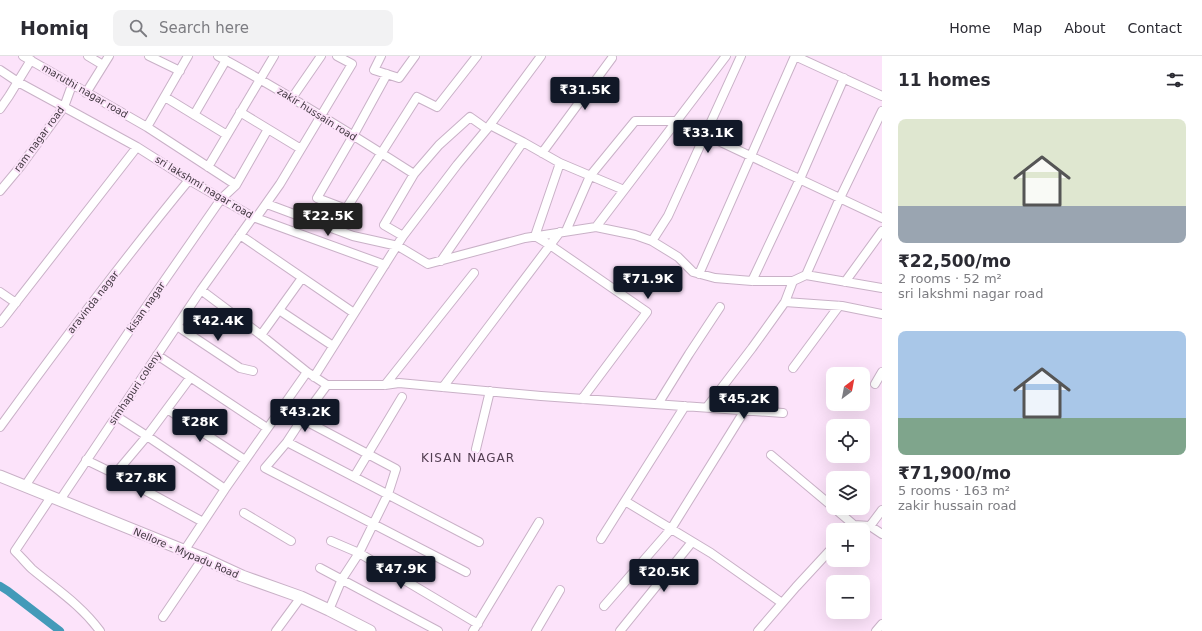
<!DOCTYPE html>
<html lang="en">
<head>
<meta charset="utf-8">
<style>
  :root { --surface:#fff; --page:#f2f2f3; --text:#2b2b33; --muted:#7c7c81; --line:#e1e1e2; --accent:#111827 }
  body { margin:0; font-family:"DejaVu Sans",sans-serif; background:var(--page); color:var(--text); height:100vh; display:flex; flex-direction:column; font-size:15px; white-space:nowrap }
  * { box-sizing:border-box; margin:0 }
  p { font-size:13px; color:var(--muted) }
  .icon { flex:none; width:22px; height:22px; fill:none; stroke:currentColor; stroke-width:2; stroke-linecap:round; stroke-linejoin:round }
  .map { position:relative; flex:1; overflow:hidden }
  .drawer { display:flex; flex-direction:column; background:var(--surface); width:320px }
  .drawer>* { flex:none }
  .needle { width:26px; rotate:32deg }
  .fabs { position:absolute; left:826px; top:311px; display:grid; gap:8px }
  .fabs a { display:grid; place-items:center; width:44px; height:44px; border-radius:8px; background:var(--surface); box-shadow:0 4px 16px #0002; font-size:20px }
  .price { position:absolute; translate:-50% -34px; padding:0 9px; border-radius:4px; background:var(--accent); color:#fff; font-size:13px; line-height:26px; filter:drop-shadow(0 1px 2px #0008) }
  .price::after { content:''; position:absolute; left:50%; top:24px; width:12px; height:9px; margin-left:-6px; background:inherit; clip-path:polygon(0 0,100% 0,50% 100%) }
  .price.selected { background:#222; color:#fff }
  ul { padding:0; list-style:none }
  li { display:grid; align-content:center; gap:8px; height:212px; padding:0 16px }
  li span { display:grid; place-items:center; height:124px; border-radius:8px; color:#555 }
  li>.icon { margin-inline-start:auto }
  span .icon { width:72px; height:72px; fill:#fffc; stroke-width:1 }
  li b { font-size:17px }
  h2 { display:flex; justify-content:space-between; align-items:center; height:48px; padding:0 16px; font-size:17px }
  header { display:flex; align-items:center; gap:24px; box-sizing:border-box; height:56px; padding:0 20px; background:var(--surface); border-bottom:1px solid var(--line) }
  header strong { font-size:19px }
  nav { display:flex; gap:22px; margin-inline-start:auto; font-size:14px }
  .search { width:280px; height:36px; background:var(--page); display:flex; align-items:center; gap:10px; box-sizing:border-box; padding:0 14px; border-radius:8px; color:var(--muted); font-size:15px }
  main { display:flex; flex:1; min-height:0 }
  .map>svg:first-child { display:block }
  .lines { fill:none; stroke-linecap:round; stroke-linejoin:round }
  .canal { stroke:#439ab9; stroke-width:8 }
  .minor-casing { stroke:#c9b1c7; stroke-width:10 }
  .major-casing { stroke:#c9b1c7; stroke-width:13 }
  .minor { stroke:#fff; stroke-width:8 }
  .major { stroke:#fff; stroke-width:11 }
  .labels { text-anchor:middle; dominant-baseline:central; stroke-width:4; stroke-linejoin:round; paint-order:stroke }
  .street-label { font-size:10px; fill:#413740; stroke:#fce3fa }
  .quarter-label { font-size:12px; letter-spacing:1px; fill:#523e51; stroke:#fce3fa }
</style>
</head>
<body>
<header>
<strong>Homiq</strong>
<div class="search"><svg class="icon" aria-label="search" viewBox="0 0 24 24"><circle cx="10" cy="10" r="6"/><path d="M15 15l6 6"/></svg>Search here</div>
<nav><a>Home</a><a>Map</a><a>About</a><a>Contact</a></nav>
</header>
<main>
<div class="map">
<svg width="882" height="575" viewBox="0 0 882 575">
  <rect width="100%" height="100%" fill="#fce3fa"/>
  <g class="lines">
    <path class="canal" d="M0 530 8 535 60 575"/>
    <defs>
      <path id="minor" d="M23 0 147 71 236 129
        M88 0 103 9
        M149 0 180 15
        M218 0C285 36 350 77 414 118
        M381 0 374 14 399 22 415 0
        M795 0 882 40
        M0 14 18 26 64 51 137 91 189 124 253 161 385 209
        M387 18 353 80 317 142 346 153 417 41 437 51 477 0
        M86 37 109 0
        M165 41 227 79
        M292 42 321 0
        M0 53 9 40 31 4
        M240 56 301 93
        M194 59 226 4
        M490 69 523 86 560 107 624 134
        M147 71 188 0
        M542 97 612 2
        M560 107 535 180 550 189 647 256 582 343
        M208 111 274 0
        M0 135 20 111 64 51 72 29
        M267 148 353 180 398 190 428 208 525 182 596 171 635 179 652 185 678 201 693 216 715 222 752 225H793L806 219 882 232
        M256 162 280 128 352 8 337 0
        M596 171 726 0
        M566 175 590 120 635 65H676L882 162
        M240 179 354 257
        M403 180 384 169 414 118 439 89 470 61 487 73
        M652 185 668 160 741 0
        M441 205 523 86
        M699 218 795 0
        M806 219 840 142 882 55
        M752 225 800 123 844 22
        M845 226 882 175
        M201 234 261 279 307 316 327 329H385L399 327 541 340 783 357
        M0 236 16 247
        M785 246 842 250 882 258
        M279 254 333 290
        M0 267 137 91
        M177 270 240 312 253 315
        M261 279 302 222
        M157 299 267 372
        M793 312 839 250
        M314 321 403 180 457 109 487 73 541 0
        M875 328 882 316
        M327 329 302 363 287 386 265 412 466 516
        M385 329 474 217
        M443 331 560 176
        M658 348 689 298 720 251
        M707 351 752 292 785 246 793 225
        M167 353 245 404
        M116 360 147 380 225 433
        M302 363 396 413 388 438 359 497 342 523 329 554
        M0 371C61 287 123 204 189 124
        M287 386 479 486
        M476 393 490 335
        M771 399 833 451
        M86 404 115 418 203 466
        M115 418 147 380 190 322
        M354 421 402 341
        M25 430 128 277 221 143 236 129 268 73
        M51 441 15 495C21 501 26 507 32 513 56 533 81 549 100 575
        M60 444 201 234 253 161
        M625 445 711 497 782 547
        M834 452 854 469
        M244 457 291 485
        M870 470 882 478
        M849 474 854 469 870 470 882 454
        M601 483 685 350
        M331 485 359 497 478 568
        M184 495 225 433 307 316
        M320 512 438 575
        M604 550 671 473 745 354
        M163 561 203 502
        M276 575 301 541
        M473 575 539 466
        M536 575 560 534
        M620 575 692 486
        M758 575 796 531 833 491
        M876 575 882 568"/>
      <path id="major" d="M0 420 203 502 242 520 301 541 329 554 370 575"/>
    </defs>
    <use href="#minor" class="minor-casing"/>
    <use href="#major" class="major-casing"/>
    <use href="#minor" class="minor"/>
    <use href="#major" class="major"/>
  </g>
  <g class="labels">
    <g class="street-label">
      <text transform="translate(85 35) rotate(30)">maruthi nagar road</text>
      <text transform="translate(317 58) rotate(32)">zakir hussain road</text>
      <text transform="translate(39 83) rotate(-54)">ram nagar road</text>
      <text transform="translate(204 131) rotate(31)">sri lakshmi nagar road</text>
      <text transform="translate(93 246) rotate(-52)">aravinda nagar</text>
      <text transform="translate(146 251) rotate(-55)">kisan nagar</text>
      <text transform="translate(135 332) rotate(-56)">simhapuri coleny</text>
      <text transform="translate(186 497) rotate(23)">Nellore - Mypadu Road</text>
    </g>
    <g class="quarter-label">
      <text x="468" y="402">KISAN NAGAR</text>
    </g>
  </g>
</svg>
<div class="fabs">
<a><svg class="needle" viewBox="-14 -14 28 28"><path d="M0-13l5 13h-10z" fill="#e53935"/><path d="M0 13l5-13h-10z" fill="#7c7c81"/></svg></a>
<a><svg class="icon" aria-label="locate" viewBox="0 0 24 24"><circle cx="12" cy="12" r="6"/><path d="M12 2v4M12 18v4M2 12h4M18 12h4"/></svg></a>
<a><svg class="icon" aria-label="layers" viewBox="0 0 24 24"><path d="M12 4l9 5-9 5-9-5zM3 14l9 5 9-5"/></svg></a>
<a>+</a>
<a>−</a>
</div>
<b class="price" style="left:585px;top:55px">₹31.5K</b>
<b class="price" style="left:708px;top:98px">₹33.1K</b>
<b class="price selected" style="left:328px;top:181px">₹22.5K</b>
<b class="price" style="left:648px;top:244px">₹71.9K</b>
<b class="price" style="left:218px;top:286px">₹42.4K</b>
<b class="price" style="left:744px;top:364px">₹45.2K</b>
<b class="price" style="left:305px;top:377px">₹43.2K</b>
<b class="price" style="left:200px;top:387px">₹28K</b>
<b class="price" style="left:141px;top:443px">₹27.8K</b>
<b class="price" style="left:401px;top:534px">₹47.9K</b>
<b class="price" style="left:664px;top:537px">₹20.5K</b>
</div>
<section class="drawer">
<h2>11 homes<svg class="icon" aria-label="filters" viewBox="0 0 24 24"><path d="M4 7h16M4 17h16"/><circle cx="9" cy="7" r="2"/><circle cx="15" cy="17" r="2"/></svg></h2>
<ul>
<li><span style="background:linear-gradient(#dfe7d0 70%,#9aa5b1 0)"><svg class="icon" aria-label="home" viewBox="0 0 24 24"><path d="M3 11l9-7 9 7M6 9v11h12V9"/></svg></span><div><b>₹22,500/mo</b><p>2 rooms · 52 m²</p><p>sri lakshmi nagar road</p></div></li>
<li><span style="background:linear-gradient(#a9c7e8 70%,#7fa58c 0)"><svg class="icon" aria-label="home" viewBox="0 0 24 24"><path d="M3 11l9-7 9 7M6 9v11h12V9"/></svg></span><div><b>₹71,900/mo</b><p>5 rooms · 163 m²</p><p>zakir hussain road</p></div></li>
</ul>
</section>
</main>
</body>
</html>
